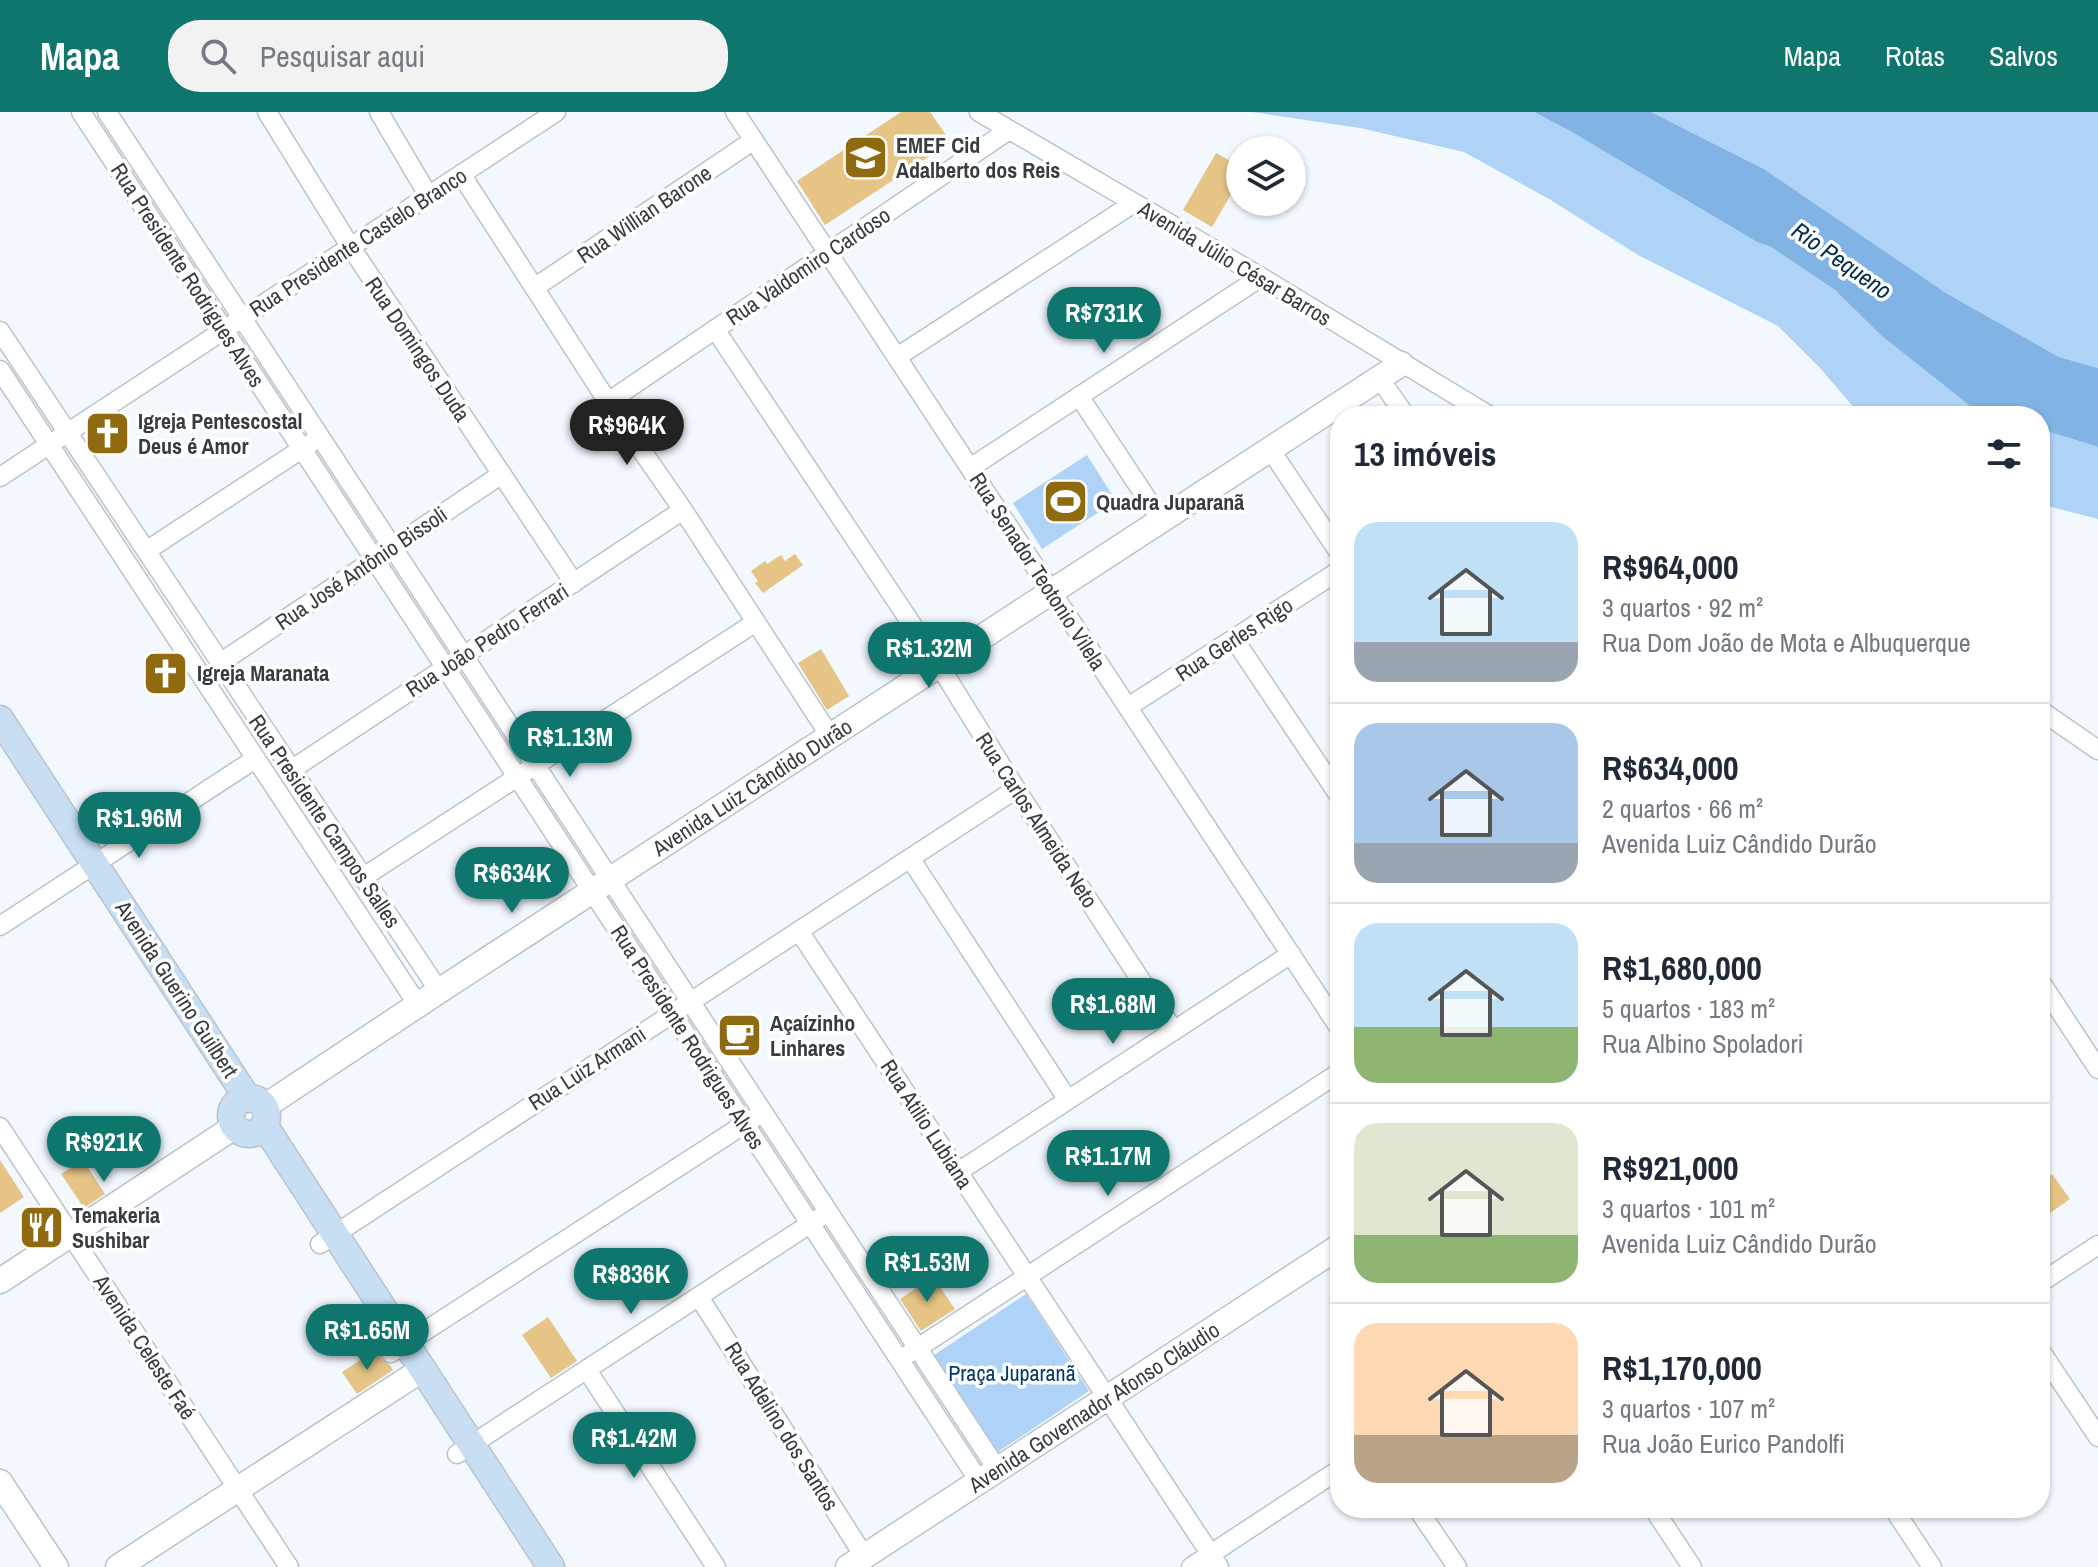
<!DOCTYPE html>
<html lang="pt">
<head>
<meta charset="utf-8">
<style>
  :root { --surface:#fff; --page:#f2f2f3; --text:#1f2937; --muted:#747a83; --line:#e0e1e3; --accent:#0f766e }
  body { margin:0; font-family:"Archivo Narrow",sans-serif; background:var(--page); color:var(--text); height:100vh; display:flex; flex-direction:column; font-size:30px; white-space:nowrap }
  * { box-sizing:border-box; margin:0 }
  p { font-size:26px; color:var(--muted) }
  .icon { flex:none; width:44px; height:44px; fill:none; stroke:currentColor; stroke-width:2; stroke-linecap:round; stroke-linejoin:round }
  .map { position:relative; flex:1; overflow:hidden }
  .side { position:absolute; left:1330px; top:294px; width:720px; height:1112px; display:flex; flex-direction:column; background:var(--surface); border-radius:32px; box-shadow:0 2px 6px #0004 }
  .side>* { flex:none }
  .fabs { position:absolute; left:1226px; top:24px; display:grid; gap:16px }
  .fabs a { display:grid; place-items:center; width:80px; height:80px; border-radius:50%; background:var(--surface); box-shadow:0 2px 6px #0004; font-size:40px }
  .price { position:absolute; translate:-50% -68px; padding:0 18px; border-radius:28px; background:var(--accent); color:#fff; font-size:26px; line-height:52px; filter:drop-shadow(0 2px 4px #0008) }
  .price::after { content:''; position:absolute; left:50%; top:48px; width:24px; height:18px; margin-left:-12px; background:inherit; clip-path:polygon(0 0,100% 0,50% 100%) }
  .price.selected { background:#222; color:#fff }
  ul { padding:0; list-style:none }
  li { display:flex; align-items:center; gap:24px; height:200px; padding:0 24px }
  li+li { border-top:2px solid var(--line) }
  li span { display:grid; place-items:center; flex:none; width:224px; height:160px; border-radius:24px; color:#555 }
  li>.icon { margin-inline-start:auto }
  span .icon { width:96px; height:96px; fill:#fffc; stroke-width:1 }
  li b { font-size:34px }
  h2 { display:flex; justify-content:space-between; align-items:center; height:96px; padding:0 24px; font-size:34px }
  header { display:flex; align-items:center; gap:48px; box-sizing:border-box; height:112px; padding:0 40px; background:var(--accent); color:#fff }
  header strong { font-size:38px }
  nav { display:flex; gap:44px; margin-inline-start:auto; font-size:28px }
  .search { width:560px; height:72px; background:var(--page); display:flex; align-items:center; gap:20px; box-sizing:border-box; padding:0 28px; border-radius:32px; color:var(--muted); font-size:30px }
  .map>svg:first-child { display:block }
  .green { fill:#afd3f6 }
  .water { fill:#81b4e4 }
  .building { fill:#e5c486 }
  .lines { fill:none; stroke-linecap:round; stroke-linejoin:round }
  .minor-casing { stroke:#bac3cc; stroke-width:21 }
  .tertiary-casing { stroke:#bac3cc; stroke-width:27 }
  .secondary-casing { stroke:#bac3cc; stroke-width:29 }
  .minor { stroke:#fff; stroke-width:18 }
  .tertiary { stroke:#fff; stroke-width:24 }
  .secondary { stroke:#c8dff3; stroke-width:26 }
  .labels { text-anchor:middle; dominant-baseline:central; stroke-width:7; stroke-linejoin:round; paint-order:stroke }
  .poi-label { font-size:22px; font-weight:bold; fill:#383c40; stroke:#fff; text-anchor:start }
  .street-label { font-size:22px; fill:#383c40; stroke:#fff }
  .park-label { font-size:22px; fill:#003c67; stroke:#fff }
  .water-label { font-size:24px; font-style:italic; fill:#052d4c; stroke:#fff }
</style>
</head>
<body>
<header>
<strong>Mapa</strong>
<div class="search"><svg class="icon" aria-label="search" viewBox="0 0 24 24"><circle cx="10" cy="10" r="6"/><path d="M15 15l6 6"/></svg>Pesquisar aqui</div>
<nav><a>Mapa</a><a>Rotas</a><a>Salvos</a></nav>
</header>
<div class="map">
<svg width="2098" height="1455" viewBox="0 0 2098 1455">
  <rect width="100%" height="100%" fill="#f2f8fe"/>
  <path class="green" d="M1252 0H1534L1570 19 1757 130 1771 135 1835 178 1983 304H1861L1820 256 1778 214 1638 143 1549 87 1464 40 1360 16Z
    M1651 0H2098V256L2059 245 1946 181 1764 57Z
    M2040 317 2098 335V407L2040 392Z
    M1087 343 1116 389 1042 437 1013 391Z
    M1026 1182 1089 1279 998 1340 934 1243Z"/>
  <path class="water" d="M1534 0H1651L1764 57 1946 181 2059 245 2098 256V335L2040 317V304H1983L1882 224 1835 178 1771 135 1757 130 1570 19Z"/>
  <path class="building" d="M901 0H930L951 30 825 113 797 69Z
    M1216 41 1240 54V67L1212 115 1183 98Z
    M795 442 803 453 763 481 755 471 758 469 751 459 765 449 767 452 781 443 785 449Z
    M821 537 849 584 827 598 798 551Z
    M0 1048 24 1085 0 1101Z
    M83 1048 105 1082 84 1096 61 1062Z
    M2052 1062 2070 1087 2040 1108V1070Z
    M933 1165 955 1197 921 1219 900 1187Z
    M548 1205 577 1249 551 1266 522 1223Z
    M379 1236 381 1247 390 1253 393 1258 357 1282 342 1260Z"/>
  <g class="lines">
    <defs>
      <path id="minor" d="M81 0 979 1369
        M107 0 997 1357
        M267 0 350 134 574 471
        M379 0 428 83
        M735 0 1340 917
        M979 0 1261 165 1490 304
        M461 62 608 290 683 398 830 624
        M534 176 754 28
        M715 217 939 553 1016 677 1174 919
        M0 219 439 879
        M897 245 1134 91
        M0 258 418 893
        M1379 266 1406 304
        M1079 284 1161 408
        M608 290 1009 18
        M1270 337 1340 442
        M970 356 1261 165
        M0 365 556 0
        M146 439 311 331
        M1234 527 1340 685
        M220 551 502 362
        M1128 595 1340 458
        M2040 598 2098 638
        M291 658 683 398
        M910 746 1068 988
        M362 766 756 510
        M0 814 255 647
        M799 819 1219 1455
        M2040 869 2098 957
        M0 1015 289 1455
        M958 1060 1291 842
        M320 1132 1016 677
        M2040 1171 2098 1133
        M699 1185 864 1444
        M2040 1238 2098 1325
        M391 1241 754 1006
        M910 1241 1340 960
        M587 1258 716 1455
        M457 1342 819 1106
        M1417 1396 1457 1455
        M1653 1396 1692 1455
        M1893 1396 1932 1455
        M1191 1455 1340 1357"/>
      <path id="tertiary" d="M264 995 439 879 1401 252
        M0 1169 234 1015
        M0 1370 56 1455
        M118 1455 423 1257
        M848 1455 1340 1134"/>
      <path id="secondary" d="M0 607 248 987
        M231 1004a18 18 0 1 1 36 0a18 18 0 1 1-36 0Z
        M264 1013 551 1455"/>
    </defs>
    <use href="#minor" class="minor-casing"/>
    <use href="#tertiary" class="tertiary-casing"/>
    <use href="#secondary" class="secondary-casing"/>
    <use href="#minor" class="minor"/>
    <use href="#tertiary" class="tertiary"/>
    <use href="#secondary" class="secondary"/>
  </g>
  <defs>
    <symbol id="school-square" viewBox="-11 -11 22 22"><rect x="-9" y="-9" width="18" height="18" rx="4" fill="#906a10" stroke="#fff"/><path d="M0-5L7-2L0 1L-7-2ZM-4 1L0 2.5L4 1V4Q0 6-4 4Z" fill="#fff"/></symbol>
    <symbol id="church-square" viewBox="-11 -11 22 22"><rect x="-9" y="-9" width="18" height="18" rx="4" fill="#906a10" stroke="#fff"/><path d="M-1.2-6h2.4v3.5h3.3v2.4h-3.3V6h-2.4V-.1h-3.3v-2.4h3.3Z" fill="#fff"/></symbol>
    <symbol id="stadium-square" viewBox="-11 -11 22 22"><rect x="-9" y="-9" width="18" height="18" rx="4" fill="#906a10" stroke="#fff"/><path d="M0-5a6.5 5 0 1 0 0 10a6.5 5 0 1 0 0-10ZM-3.5-1.8h7v3.6h-7Z" fill="#fff"/></symbol>
    <symbol id="cafe-square" viewBox="-11 -11 22 22"><rect x="-9" y="-9" width="18" height="18" rx="4" fill="#906a10" stroke="#fff"/><path d="M-5.5-4.5H6V0H3Q3 3.5 0 3.5H-2.5Q-5.5 3.5-5.5 0ZM3-3.2v2h1.7v-2ZM-6 4.5H4V6H-6Z" fill="#fff"/></symbol>
    <symbol id="restaurant-square" viewBox="-11 -11 22 22"><rect x="-9" y="-9" width="18" height="18" rx="4" fill="#906a10" stroke="#fff"/><path d="M-5-6h1v4h1v-4h1v4h1v-4h1v5L-1.5 .5V6h-2V.5L-5-1ZM5-6V6H3V1.5H1.5Q1.5-4 5-6Z" fill="#fff"/></symbol>
  </defs>
  <g fill-rule="evenodd">
    <use href="#school-square" x="840" y="20" width="51" height="51"/>
    <use href="#church-square" x="82" y="296" width="51" height="51"/>
    <use href="#stadium-square" x="1040" y="364" width="51" height="51"/>
    <use href="#church-square" x="140" y="536" width="51" height="51"/>
    <use href="#cafe-square" x="714" y="898" width="51" height="51"/>
    <use href="#restaurant-square" x="16" y="1090" width="51" height="51"/>
  </g>
  <g class="labels">
    <g class="poi-label">
      <text x="896" y="33">EMEF Cid<tspan x="896" dy="25">Adalberto dos Reis</tspan></text>
      <text x="138" y="309">Igreja Pentescostal<tspan x="138" dy="25">Deus é Amor</tspan></text>
      <text x="1096" y="390">Quadra Juparanã</text>
      <text x="197" y="561">Igreja Maranata</text>
      <text x="770" y="911">Açaízinho<tspan x="770" dy="25">Linhares</tspan></text>
      <text x="72" y="1103">Temakeria<tspan x="72" dy="25">Sushibar</tspan></text>
    </g>
    <g class="street-label">
      <text transform="translate(644 102) rotate(-34)">Rua Willian Barone</text>
      <text transform="translate(358 130) rotate(-33)">Rua Presidente Castelo Branco</text>
      <text transform="translate(1235 151) rotate(31)">Avenida Júlio César Barros</text>
      <text transform="translate(808 154) rotate(-34)">Rua Valdomiro Cardoso</text>
      <text transform="translate(188 163) rotate(57)">Rua Presidente Rodrigues Alves</text>
      <text transform="translate(418 237) rotate(56)">Rua Domingos Duda</text>
      <text transform="translate(361 456) rotate(-34)">Rua José Antônio Bissoli</text>
      <text transform="translate(1038 459) rotate(57)">Rua Senador Teotonio Vilela</text>
      <text transform="translate(1234 527) rotate(-33)">Rua Gerles Rigo</text>
      <text transform="translate(487 528) rotate(-33)">Rua João Pedro Ferrari</text>
      <text transform="translate(752 675) rotate(-33)">Avenida Luiz Cândido Durão</text>
      <text transform="translate(1037 708) rotate(57)">Rua Carlos Almeida Neto</text>
      <text transform="translate(325 709) rotate(56)">Rua Presidente Campos Salles</text>
      <text transform="translate(177 877) rotate(57)">Avenida Guerino Guilbert</text>
      <text transform="translate(688 925) rotate(57)">Rua Presidente Rodrigues Alves</text>
      <text transform="translate(587 956) rotate(-33)">Rua Luiz Armani</text>
      <text transform="translate(927 1012) rotate(57)">Rua Atilio Lubiana</text>
      <text transform="translate(145 1235) rotate(57)">Avenida Celeste Faé</text>
      <text transform="translate(1094 1295) rotate(-33)">Avenida Governador Afonso Cláudio</text>
      <text transform="translate(782 1314) rotate(58)">Rua Adelino dos Santos</text>
    </g>
    <g class="park-label">
      <text x="1012" y="1261">Praça Juparanã</text>
    </g>
    <g class="water-label">
      <text transform="translate(1842 148) rotate(35)">Rio Pequeno</text>
    </g>
  </g>
</svg>
<div class="fabs">
<a><svg class="icon" aria-label="layers" viewBox="0 0 24 24"><path d="M12 4l9 5-9 5-9-5zM3 14l9 5 9-5"/></svg></a>
</div>
<b class="price" style="left:1104px;top:243px">R$731K</b>
<b class="price selected" style="left:627px;top:355px">R$964K</b>
<b class="price" style="left:929px;top:578px">R$1.32M</b>
<b class="price" style="left:570px;top:667px">R$1.13M</b>
<b class="price" style="left:139px;top:748px">R$1.96M</b>
<b class="price" style="left:512px;top:803px">R$634K</b>
<b class="price" style="left:1113px;top:934px">R$1.68M</b>
<b class="price" style="left:104px;top:1072px">R$921K</b>
<b class="price" style="left:1108px;top:1086px">R$1.17M</b>
<b class="price" style="left:927px;top:1192px">R$1.53M</b>
<b class="price" style="left:631px;top:1204px">R$836K</b>
<b class="price" style="left:367px;top:1260px">R$1.65M</b>
<b class="price" style="left:634px;top:1368px">R$1.42M</b>
<section class="side">
<h2>13 imóveis<svg class="icon" aria-label="filters" viewBox="0 0 24 24"><path d="M4 7h16M4 17h16"/><circle cx="9" cy="7" r="2"/><circle cx="15" cy="17" r="2"/></svg></h2>
<ul>
<li><span style="background:linear-gradient(#bfe0f5 75%,#9aa5b1 0)"><svg class="icon" aria-label="home" viewBox="0 0 24 24"><path d="M3 11l9-7 9 7M6 9v11h12V9"/></svg></span><div><b>R$964,000</b><p>3 quartos · 92 m²</p><p>Rua Dom João de Mota e Albuquerque</p></div></li>
<li><span style="background:linear-gradient(#a9c7e8 75%,#9aa5b1 0)"><svg class="icon" aria-label="home" viewBox="0 0 24 24"><path d="M3 11l9-7 9 7M6 9v11h12V9"/></svg></span><div><b>R$634,000</b><p>2 quartos · 66 m²</p><p>Avenida Luiz Cândido Durão</p></div></li>
<li><span style="background:linear-gradient(#bfe0f5 65%,#8fb573 0)"><svg class="icon" aria-label="home" viewBox="0 0 24 24"><path d="M3 11l9-7 9 7M6 9v11h12V9"/></svg></span><div><b>R$1,680,000</b><p>5 quartos · 183 m²</p><p>Rua Albino Spoladori</p></div></li>
<li><span style="background:linear-gradient(#dfe7d0 70%,#8fb573 0)"><svg class="icon" aria-label="home" viewBox="0 0 24 24"><path d="M3 11l9-7 9 7M6 9v11h12V9"/></svg></span><div><b>R$921,000</b><p>3 quartos · 101 m²</p><p>Avenida Luiz Cândido Durão</p></div></li>
<li><span style="background:linear-gradient(#ffd9b3 70%,#b9a48a 0)"><svg class="icon" aria-label="home" viewBox="0 0 24 24"><path d="M3 11l9-7 9 7M6 9v11h12V9"/></svg></span><div><b>R$1,170,000</b><p>3 quartos · 107 m²</p><p>Rua João Eurico Pandolfi</p></div></li>
</ul>
</section>
</div>
</body>
</html>
